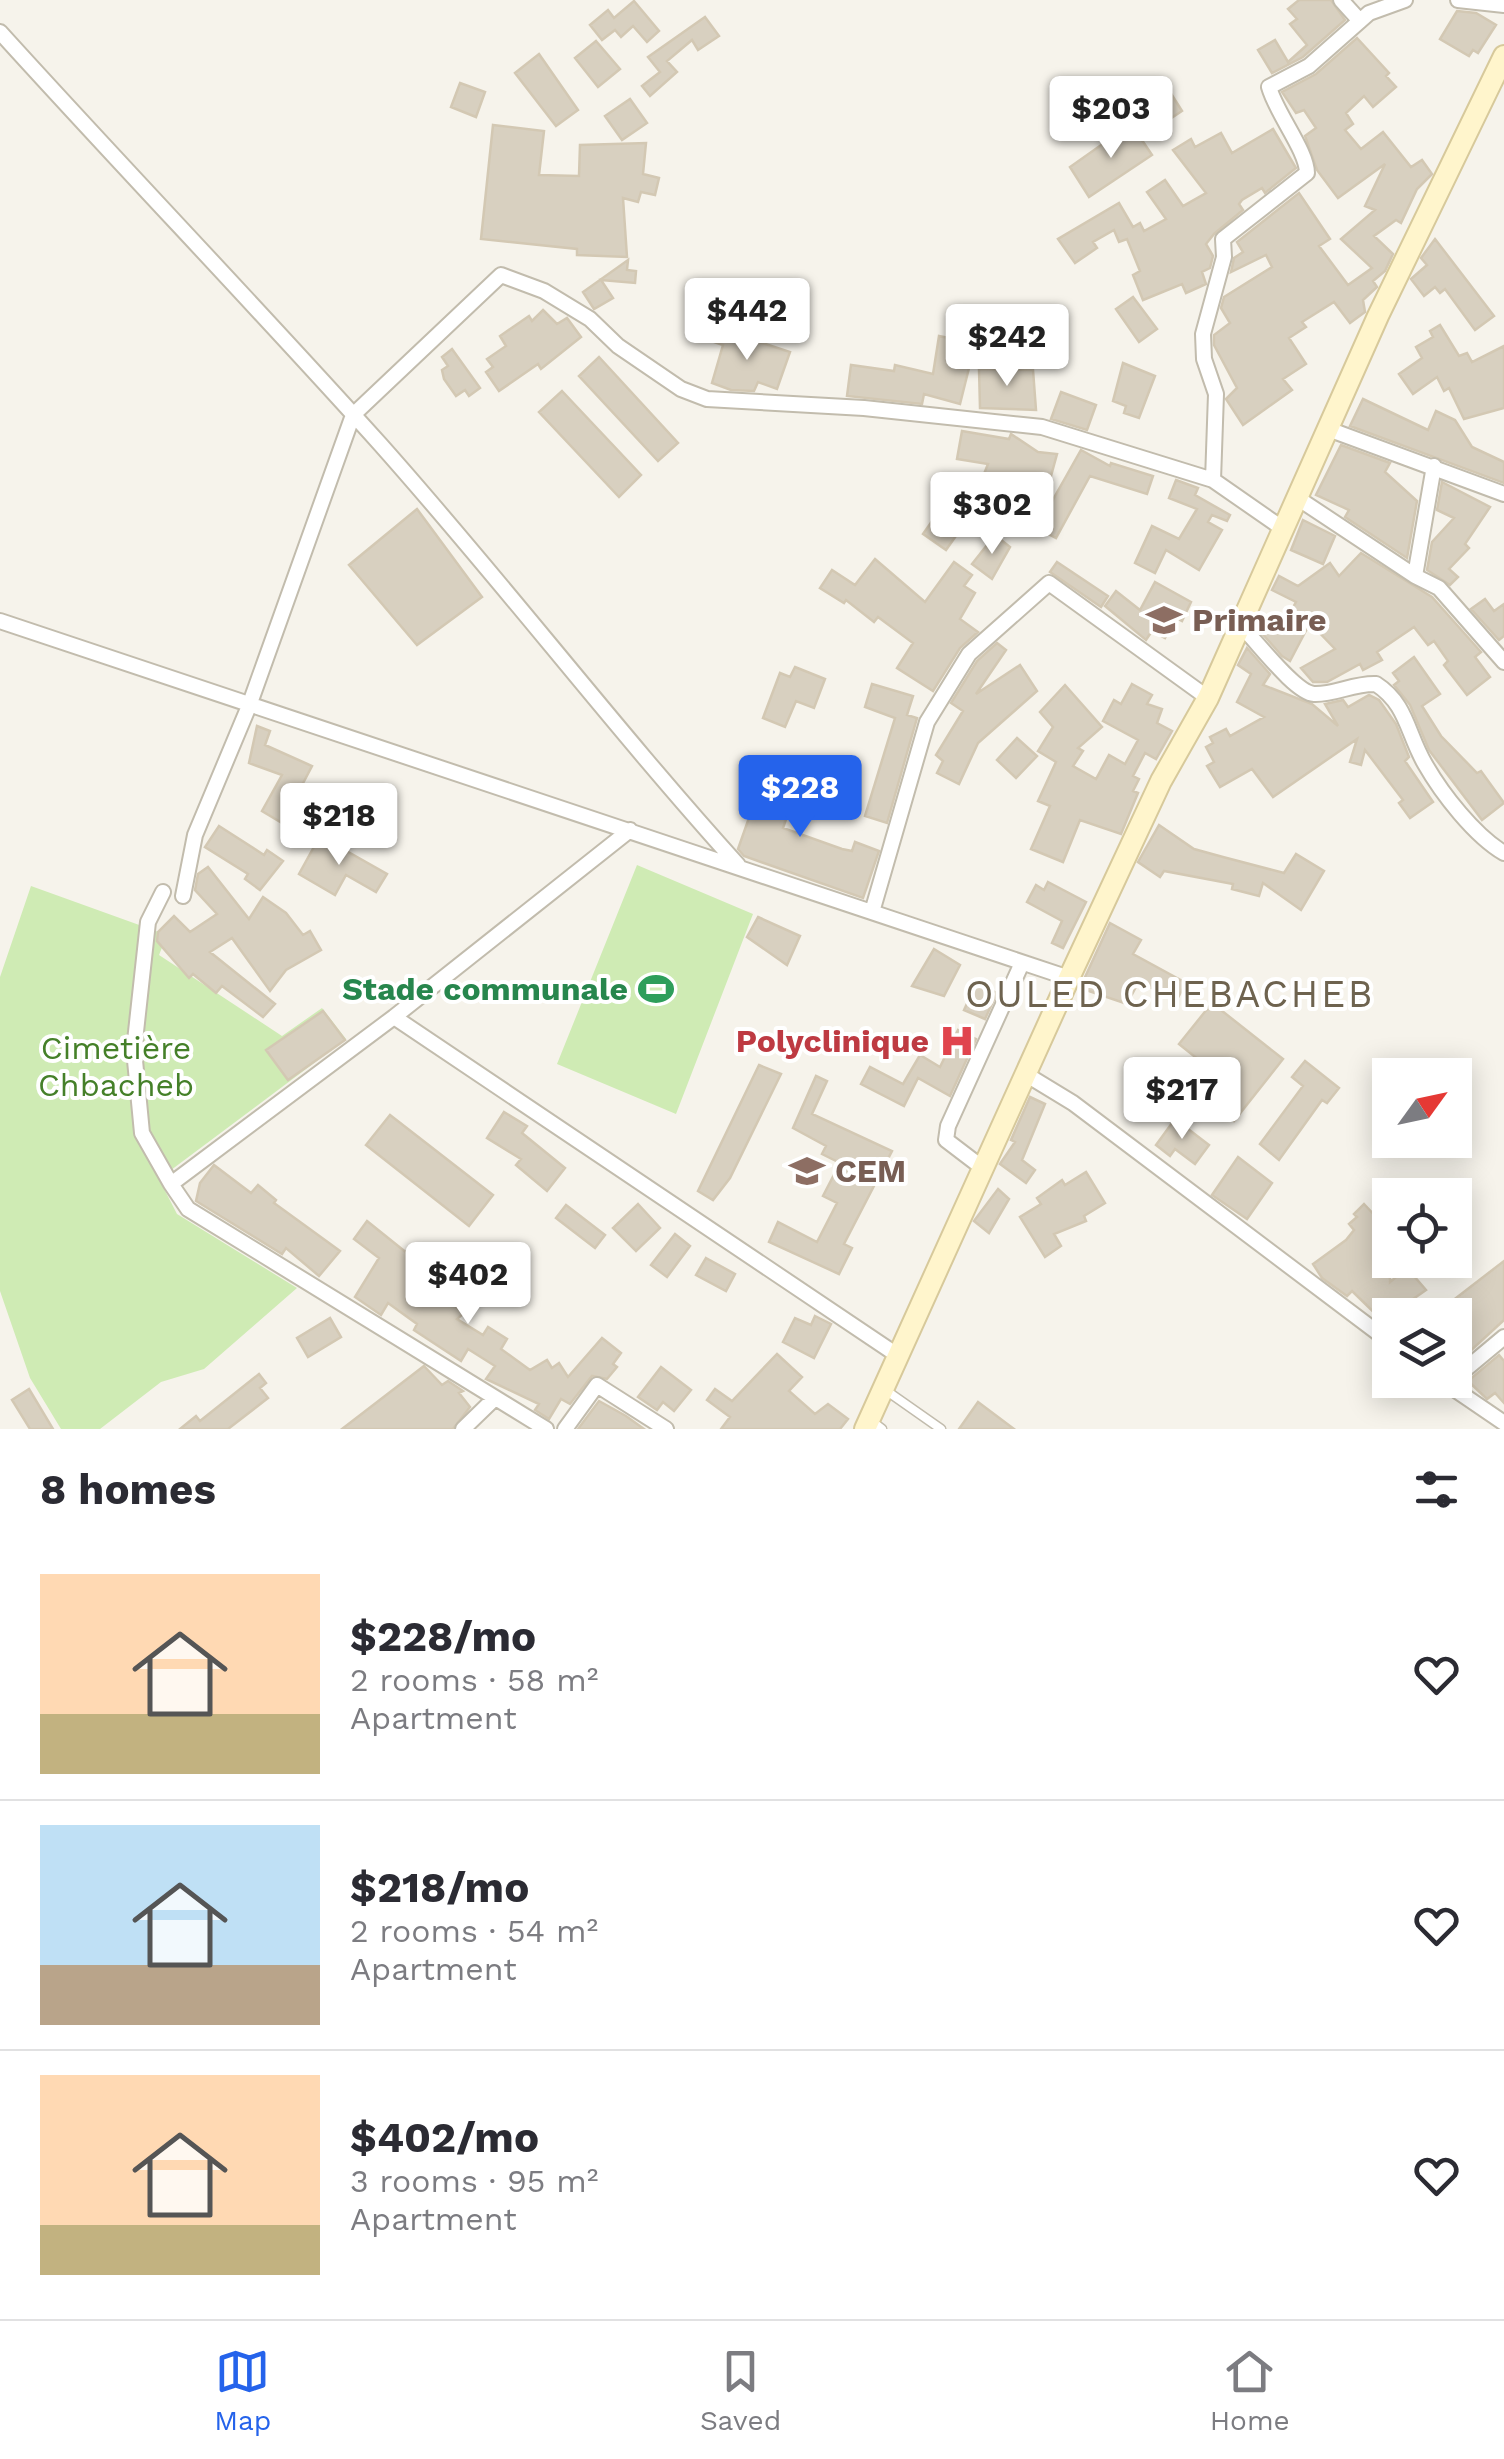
<!DOCTYPE html>
<html lang="en">
<head>
<meta charset="utf-8">
<style>
  :root { --surface:#fff; --page:#f2f2f3; --text:#2b2b33; --muted:#7c7c81; --line:#e1e1e2; --accent:#2563eb }
  body { margin:0; font-family:"Work Sans",sans-serif; background:var(--page); color:var(--text); height:100vh; display:flex; flex-direction:column; font-size:38px; white-space:nowrap }
  * { box-sizing:border-box; margin:0 }
  p { font-size:32px; color:var(--muted) }
  .icon { flex:none; width:55px; height:55px; fill:none; stroke:currentColor; stroke-width:2; stroke-linecap:round; stroke-linejoin:round }
  .map { position:relative; height:1429px; overflow:hidden }
  .side { display:flex; flex-direction:column; background:var(--surface); flex:1 }
  .side>* { flex:none }
  .needle { width:65px; rotate:57deg }
  .controls { position:absolute; left:1372px; top:1058px; display:grid; gap:20px }
  .controls a { display:grid; place-items:center; width:100px; height:100px; border-radius:0px; background:var(--surface); box-shadow:0 5px 25px #0003; font-size:50px }
  .price { position:absolute; translate:-50% -85px; padding:0 22px; border-radius:10px; background:#fff; color:#222; font-size:32px; line-height:65px; filter:drop-shadow(0 2px 5px #0008) }
  .price::after { content:''; position:absolute; left:50%; top:60px; width:30px; height:22px; margin-left:-15px; background:inherit; clip-path:polygon(0 0,100% 0,50% 100%) }
  .price.current { background:var(--accent); color:#fff }
  ul { padding:0; list-style:none }
  li { display:flex; align-items:center; gap:30px; height:250px; padding:0 40px }
  li+li { border-top:2px solid var(--line) }
  li span { display:grid; place-items:center; flex:none; width:280px; height:200px; border-radius:0px; color:#555 }
  li>.icon { margin-inline-start:auto }
  span .icon { width:120px; height:120px; fill:#fffc; stroke-width:1 }
  li b { font-size:42px }
  h2 { display:flex; justify-content:space-between; align-items:center; height:120px; padding:0 40px; font-size:42px }
  .menu { display:flex; justify-content:space-around; align-items:center; height:140px; border-top:2px solid var(--line); background:var(--surface); font-size:28px; color:var(--muted) }
  .menu a { display:grid; justify-items:center; gap:5px }
  .menu .current { color:var(--accent) }
  .map>svg:first-child { display:block }
  .green { fill:#cfebb4 }
  .building { fill:#d8d0c0; stroke:#d3c8b3; stroke-width:2.5 }
  .lines { fill:none; stroke-linecap:round; stroke-linejoin:round }
  .lane-casing { stroke:#c2bcad; stroke-width:11 }
  .street-casing { stroke:#c2bcad; stroke-width:18 }
  .secondary-casing { stroke:#d7c99b; stroke-width:24 }
  .lane { stroke:#fff; stroke-width:8 }
  .street { stroke:#fff; stroke-width:14 }
  .secondary { stroke:#fff5cc; stroke-width:20 }
  .labels { text-anchor:middle; dominant-baseline:central; stroke-width:8; stroke-linejoin:round; paint-order:stroke }
  .education-label { font-size:32px; font-weight:bold; fill:#785e54; stroke:#fff; text-anchor:start }
  .leisure-label { font-size:32px; font-weight:bold; fill:#27864d; stroke:#fff; text-anchor:end }
  .health-label { font-size:32px; font-weight:bold; fill:#be3a42; stroke:#fff; text-anchor:end }
  .park-label { font-size:32px; fill:#458029; stroke:#fff }
  .quarter-label { font-size:38px; letter-spacing:2.5px; fill:#6e634f; stroke:#fff }
</style>
</head>
<body>
<div class="map">
<svg width="1504" height="1429" viewBox="0 0 1504 1429">
  <rect width="100%" height="100%" fill="#f6f3eb"/>
  <path class="green" d="M637 865 753 914 676 1114 557 1064Z
    M31 886 167 935 159 955 282 1036 322 1008 346 1039 159 1179 177 1214 297 1288 204 1369 161 1382 100 1429H61L30 1378 0 1291V977Z"/>
  <path class="building" d="M1299 0H1331L1345 20 1303 57 1272 73 1258 50 1275 40 1288 62 1307 45 1290 24 1297 19 1288 9Z
    M634 1 659 31 647 42 633 26 621 37 615 30 602 40 590 25 608 10 614 18Z
    M1457 11 1476 13 1496 25 1478 53 1473 50 1469 56 1440 39Z
    M705 17 719 36 698 50 692 40 667 61 677 72 650 96 642 86 660 72 648 57Z
    M1357 38 1389 73 1386 76 1396 87 1373 107 1364 96 1346 113 1353 124 1345 130 1361 149 1383 132 1411 167 1422 160 1432 174 1417 189 1401 223 1396 220 1374 236 1393 254 1385 271 1373 281 1377 287 1363 300 1365 312 1350 323 1334 302 1302 322 1306 327 1289 338 1306 364 1283 379 1292 390 1243 425 1226 399 1237 388 1214 345V335L1230 323 1221 308 1224 297 1272 267 1266 255 1231 272 1234 258 1243 252 1237 242 1299 193 1330 239 1319 246 1348 285 1372 268 1341 239 1375 210 1365 206 1385 164 1338 198 1317 170 1305 136 1316 128 1304 110 1296 113 1282 92 1316 74Z
    M596 41 620 69 598 87 575 58Z
    M539 54 578 110 556 126 515 73Z
    M460 83 485 92 476 117 451 107Z
    M1170 92 1182 111 1158 127 1146 108Z
    M630 99 647 123 622 140 605 116Z
    M1131 124 1152 155 1089 197 1070 167Z
    M493 125 544 131 539 175 579 176 580 145 646 143 643 174 659 178 655 195 641 192 638 202 623 198 627 257 577 255V249L481 239Z
    M1273 129 1296 168 1265 193 1262 188 1242 200 1239 204 1243 210 1214 234 1206 244 1213 256 1210 268 1202 272 1206 284 1186 293 1182 284 1143 300 1133 275 1140 271 1127 239 1119 242 1114 230 1093 242 1097 248 1075 263 1058 239 1119 203 1133 227 1140 223 1144 231 1166 219 1147 192 1165 180 1183 206 1206 193 1173 150 1191 139 1195 147 1221 133 1232 153Z
    M1435 239 1494 316 1475 330 1445 289 1440 293 1435 287 1424 296 1411 279 1427 265 1421 258Z
    M628 260 627 270 636 271 635 283 601 280 613 298 594 309 583 292Z
    M1133 297 1157 329 1139 342 1116 309Z
    M543 310 557 324 567 318 581 337 541 369 538 364 499 391 486 372 493 367 487 359 506 346 500 336 529 316 532 321Z
    M1440 325 1459 356 1467 353 1472 362 1504 346V408L1464 419 1449 388 1444 391 1437 377 1413 394 1399 374 1422 358 1416 347 1433 337 1430 331Z
    M716 328 790 352 777 389 758 382 754 391 731 390 712 383 723 345 711 341Z
    M939 336 964 341 959 368H969L960 404 924 394 922 404 847 396 851 365 894 371 895 365 933 374Z
    M452 349 480 388 469 396 465 390 456 396 444 379 442 370 448 366 442 357Z
    M599 357 678 443 658 461 579 376Z
    M1123 363 1155 376 1139 418 1124 413 1126 406 1113 401Z
    M979 369 1033 370 1036 410 980 408Z
    M562 391 641 475 619 497 539 412Z
    M1061 392 1096 405 1087 430 1051 419Z
    M1363 399 1428 430 1436 411 1455 420 1472 447 1504 462V483L1350 426Z
    M962 431 1009 439 1011 434 1038 452 1057 454 1040 516 976 494 988 464 957 459Z
    M1341 445 1390 463 1385 472 1417 501 1407 558 1345 517 1349 510 1316 495Z
    M1081 450 1110 466 1111 463 1153 476 1147 494 1090 476 1056 538 1037 528Z
    M1176 480 1198 488 1195 495 1230 515 1227 521 1212 515 1208 522 1222 530 1199 570 1166 550 1155 573 1135 563 1152 526 1179 539 1197 509 1169 498Z
    M1442 482 1490 507 1465 544 1469 548 1449 569 1458 577 1450 585 1427 570 1432 542 1454 518 1437 510Z
    M942 507 965 523 946 550 923 534Z
    M417 509 482 597 417 645 349 565Z
    M1303 520 1335 536 1323 564 1291 550Z
    M995 535 1010 547 992 579 972 564Z
    M1361 553 1432 597 1481 652 1475 657 1490 677 1467 695 1444 665 1448 661 1434 641 1428 645 1414 627 1377 652 1382 660 1363 670 1360 664 1327 682H1313L1301 668 1335 649 1310 623 1290 661 1282 656 1259 630 1266 618 1281 628 1296 602 1272 590 1279 576 1298 586 1330 563 1339 576Z
    M875 559 925 602 954 562 972 575 964 586 975 593 960 619 978 632 960 648 933 691 897 668 913 643 878 617 874 622 846 600 844 603 820 588 832 570 855 585Z
    M1057 562 1108 596 1101 607 1050 572Z
    M1155 582 1191 602 1182 621 1176 618 1165 638 1152 631 1146 640 1105 606 1116 591 1140 610Z
    M1485 599 1494 611 1504 604V636L1499 640 1471 609Z
    M997 643 1006 650 976 694 1020 665 1037 691 978 743 959 784 937 773 943 761 936 755 963 711 951 703 977 661Z
    M1247 648 1270 674 1263 685 1312 704 1338 726 1325 704 1343 700 1348 707 1369 695 1379 700 1396 724 1409 757 1405 761 1433 802 1410 818 1399 803 1403 800 1365 750 1361 765 1350 762 1357 739 1273 797 1252 769 1220 787 1207 766 1214 762 1206 747 1213 743 1210 737 1226 729 1230 736 1264 717 1237 702 1251 674 1238 665Z
    M1414 657 1440 694 1422 706 1441 736 1477 773 1481 771 1504 803 1482 820 1429 750 1410 705 1394 685 1399 681 1393 673Z
    M795 667 825 679 814 708 796 701 785 727 763 718 780 673 790 677Z
    M872 684 913 696 907 715 917 718 887 823 865 816 895 718 865 707Z
    M1132 684 1152 695 1147 704 1162 709 1157 723 1172 731 1156 759 1145 753 1133 776 1139 779 1133 791 1138 793 1121 834 1080 820 1063 862 1031 849 1050 806 1038 801 1056 762 1038 751 1053 727 1040 712 1065 685 1102 727 1078 748 1083 751 1073 766 1096 779 1109 755 1125 764 1138 740 1103 721 1114 700 1121 704Z
    M257 726 270 731 265 745 312 766 282 823 262 811 282 775 249 763Z
    M1017 738 1037 756 1016 778 997 760Z
    M769 761 802 773 783 828 842 849 852 851 855 842 879 851 863 898 744 856 738 849Z
    M1159 825 1194 849 1223 857 1284 873 1296 854 1324 871 1301 910 1263 883 1259 896 1232 889 1233 884 1164 871 1160 877 1138 862Z
    M219 826 264 855 267 850 283 861 260 890 245 879 248 874 205 847Z
    M320 836 387 874 376 892 346 875 335 895 299 874Z
    M208 867 249 919 263 897 286 913 303 935 310 931 321 950 286 970 270 991 232 938 210 952 275 1004 263 1017 222 986 216 993 193 974 189 978 157 941 158 932 174 916 190 932 217 914 195 890 198 874Z
    M1048 882 1086 902 1063 948 1052 943 1062 921 1027 902 1036 885 1044 890Z
    M758 917 800 936 787 965 747 937Z
    M1110 923 1141 940 1133 954 1186 983 1176 1001 1139 981 1127 1004 1080 988Z
    M934 949 960 965 944 996 912 986Z
    M976 984 997 993 985 1019 964 1010Z
    M1212 1003 1283 1059 1234 1121 1213 1104 1229 1084 1179 1044Z
    M323 1011 345 1040 288 1080 266 1050Z
    M958 1030 976 1039 950 1096 918 1078 904 1106 861 1084 870 1067 903 1084 920 1055 940 1067Z
    M1305 1061 1339 1088 1327 1103 1322 1100 1279 1160 1260 1144 1303 1086 1292 1077Z
    M759 1065 781 1074 730 1178 713 1200 698 1191Z
    M816 1076 827 1081 812 1114 892 1151 844 1244 852 1248 839 1274 769 1242 778 1222 817 1242 837 1203 823 1196 840 1163 822 1154 826 1146 793 1128Z
    M1030 1097 1045 1104 1022 1160 1035 1170 1026 1183 1000 1164 1015 1142 1011 1140Z
    M504 1112 527 1126 522 1133 565 1168 547 1191 516 1165 521 1159 487 1138Z
    M390 1115 493 1195 469 1226 366 1145Z
    M1175 1119 1209 1145 1195 1164 1175 1149 1170 1156 1156 1145Z
    M1238 1157 1272 1183 1247 1219 1212 1195Z
    M214 1165 251 1193 258 1185 276 1200 274 1203 340 1251 319 1276 286 1248 282 1254 196 1201 200 1183Z
    M1086 1172 1105 1203 1084 1216 1086 1221 1054 1234 1061 1246 1045 1257 1020 1217 1041 1204 1037 1198 1062 1180 1065 1185Z
    M998 1189 1009 1199 989 1233 974 1221Z
    M638 1204 660 1228 636 1251 613 1228Z
    M1364 1204 1381 1222 1390 1214V1282L1407 1268 1426 1290 1390 1315 1386 1324 1352 1291 1347 1296 1322 1278 1313 1264 1346 1240 1354 1230 1349 1224 1357 1217 1354 1214Z
    M566 1205 605 1235 595 1248 556 1218Z
    M367 1221 443 1282 439 1288 463 1314 457 1319 483 1335 488 1327 507 1339 501 1349 530 1370 547 1360 552 1368 559 1363 568 1377 602 1338 621 1353 613 1364 617 1367 607 1379 592 1376 570 1404 561 1399 549 1419 535 1410 539 1404 486 1379 495 1366 468 1349 461 1361 414 1330 417 1324 388 1303 381 1315 355 1297 379 1258 354 1239Z
    M675 1234 690 1246 667 1277 651 1265Z
    M706 1258 735 1274 726 1291 696 1275Z
    M1504 1261V1320L1465 1356 1455 1343V1315H1434Z
    M815 1316 831 1324 814 1358 783 1342 795 1318 811 1325Z
    M330 1318 341 1337 308 1357 297 1338Z
    M777 1354 802 1377 789 1391 815 1414 828 1404 848 1419 840 1429H721L730 1417 707 1400 715 1389 732 1401Z
    M1499 1355 1504 1361V1403L1495 1393 1487 1399 1468 1381Z
    M424 1366 442 1385 448 1381 463 1391 459 1393 470 1407 453 1429H342Z
    M661 1367 691 1390 674 1411 663 1402 657 1410 638 1397Z
    M259 1374 266 1383 260 1388 268 1398 228 1429H180L196 1416 200 1421Z
    M29 1389 53 1429H30L12 1400Z
    M599 1401 626 1416 644 1429H578Z
    M978 1402 1014 1429H959Z"/>
  <g class="lines">
    <defs>
      <path id="lane" d="M884 1389 941 1429
        M870 1420 882 1429"/>
      <path id="street" d="M1341 0 1360 21
        M1458 0 1504 5
        M0 32C125 170 255 305 380 444 503 582 615 729 738 865
        M1328 429 1504 494
        M1213 480 1216 394 1204 359 1203 334 1224 257 1223 239 1307 173C1307 151 1276 113 1269 87L1309 66 1369 13 1405 0
        M1296 497 1415 576 1434 466
        M1415 576 1439 588 1504 662
        M0 621 1069 978
        M1240 625C1256 640 1295 693 1314 694 1334 695 1354 683 1376 684 1407 704 1407 733 1425 764 1442 794 1475 836 1504 853
        M163 892 148 922 134 1050 142 1133 171 1184
        M183 896 195 835 249 706 353 415 501 275 544 291 590 319 618 346 681 389 707 399 864 408 1042 427 1213 480 1282 528
        M872 912 927 722 969 654 1049 583 1208 698
        M394 1017 900 1357
        M1027 1075 1073 1103 1390 1342
        M984 1169 946 1140 948 1126 1022 963
        M1455 1378 1504 1337
        M1441 1380 1504 1423
        M463 1429 494 1399
        M546 1429 188 1209 171 1184 394 1017 630 830
        M565 1429 597 1385 666 1429"/>
      <path id="secondary" d="M865 1429 1069 978 1161 781 1208 698 1378 316 1504 56"/>
    </defs>
    <use href="#lane" class="lane-casing"/>
    <use href="#street" class="street-casing"/>
    <use href="#secondary" class="secondary-casing"/>
    <use href="#lane" class="lane"/>
    <use href="#street" class="street"/>
    <use href="#secondary" class="secondary"/>
  </g>
  <defs>
    <symbol id="school-bare" viewBox="-9 -9 18 18"><path d="M0-5L7-2L0 1L-7-2ZM-4 1L0 2.5L4 1V4Q0 6-4 4Z" fill="#8d6e63" stroke="#fff" stroke-width="2.5" paint-order="stroke"/></symbol>
    <symbol id="stadium-bare" viewBox="-9 -9 18 18"><path d="M0-5a6.5 5 0 1 0 0 10a6.5 5 0 1 0 0-10ZM-3.5-1.8h7v3.6h-7Z" fill="#2e9e5b" stroke="#fff" stroke-width="2.5" paint-order="stroke"/></symbol>
    <symbol id="hospital-bare" viewBox="-9 -9 18 18"><path d="M-5-5h3v3.5h4V-5h3V5h-3V1.5h-4V5h-3Z" fill="#e0444e" stroke="#fff" stroke-width="2.5" paint-order="stroke"/></symbol>
  </defs>
  <g fill-rule="evenodd">
    <use href="#school-bare" x="1139" y="595" width="50" height="50"/>
    <use href="#stadium-bare" x="631" y="964" width="50" height="50"/>
    <use href="#hospital-bare" x="932" y="1016" width="50" height="50"/>
    <use href="#school-bare" x="782" y="1146" width="50" height="50"/>
  </g>
  <g class="labels">
    <g class="education-label">
      <text x="1192" y="620">Primaire</text>
      <text x="835" y="1171">CEM</text>
    </g>
    <g class="leisure-label">
      <text x="628" y="989">Stade communale</text>
    </g>
    <g class="health-label">
      <text x="929" y="1041">Polyclinique</text>
    </g>
    <g class="park-label">
      <text x="116" y="1048">Cimetière<tspan x="116" dy="37">Chbacheb</tspan></text>
    </g>
    <g class="quarter-label">
      <text x="1170" y="994">OULED CHEBACHEB</text>
    </g>
  </g>
</svg>
<div class="controls">
<a><svg class="needle" viewBox="-14 -14 28 28"><path d="M0-13l5 13h-10z" fill="#e53935"/><path d="M0 13l5-13h-10z" fill="#7c7c81"/></svg></a>
<a><svg class="icon" aria-label="locate" viewBox="0 0 24 24"><circle cx="12" cy="12" r="6"/><path d="M12 2v4M12 18v4M2 12h4M18 12h4"/></svg></a>
<a><svg class="icon" aria-label="layers" viewBox="0 0 24 24"><path d="M12 4l9 5-9 5-9-5zM3 14l9 5 9-5"/></svg></a>
</div>
<b class="price" style="left:1111px;top:161px">$203</b>
<b class="price" style="left:747px;top:363px">$442</b>
<b class="price" style="left:1007px;top:389px">$242</b>
<b class="price" style="left:992px;top:557px">$302</b>
<b class="price current" style="left:800px;top:840px">$228</b>
<b class="price" style="left:339px;top:868px">$218</b>
<b class="price" style="left:1182px;top:1142px">$217</b>
<b class="price" style="left:468px;top:1327px">$402</b>
</div>
<section class="side">
<h2>8 homes<svg class="icon" aria-label="filters" viewBox="0 0 24 24"><path d="M4 7h16M4 17h16"/><circle cx="9" cy="7" r="2"/><circle cx="15" cy="17" r="2"/></svg></h2>
<ul>
<li><span style="background:linear-gradient(#ffd9b3 70%,#c2b280 0)"><svg class="icon" aria-label="home" viewBox="0 0 24 24"><path d="M3 11l9-7 9 7M6 9v11h12V9"/></svg></span><div><b>$228/mo</b><p>2 rooms · 58 m²</p><p>Apartment</p></div><svg class="icon" aria-label="heart" viewBox="0 0 24 24"><path d="M12 20l-8-8c-3-5 5-10 8-4 3-6 11-1 8 4z"/></svg></li>
<li><span style="background:linear-gradient(#bfe0f5 70%,#b9a48a 0)"><svg class="icon" aria-label="home" viewBox="0 0 24 24"><path d="M3 11l9-7 9 7M6 9v11h12V9"/></svg></span><div><b>$218/mo</b><p>2 rooms · 54 m²</p><p>Apartment</p></div><svg class="icon" aria-label="heart" viewBox="0 0 24 24"><path d="M12 20l-8-8c-3-5 5-10 8-4 3-6 11-1 8 4z"/></svg></li>
<li><span style="background:linear-gradient(#ffd9b3 75%,#c2b280 0)"><svg class="icon" aria-label="home" viewBox="0 0 24 24"><path d="M3 11l9-7 9 7M6 9v11h12V9"/></svg></span><div><b>$402/mo</b><p>3 rooms · 95 m²</p><p>Apartment</p></div><svg class="icon" aria-label="heart" viewBox="0 0 24 24"><path d="M12 20l-8-8c-3-5 5-10 8-4 3-6 11-1 8 4z"/></svg></li>
</ul>
</section>
<nav class="menu">
<a class="current"><svg class="icon" aria-label="map" viewBox="0 0 24 24"><path d="M3 6l6-2 6 2 6-2v14l-6 2-6-2-6 2zM9 4v14M15 6v14"/></svg>Map</a>
<a><svg class="icon" aria-label="saved" viewBox="0 0 24 24"><path d="M7 4h10v16l-5-4-5 4z"/></svg>Saved</a>
<a><svg class="icon" aria-label="home" viewBox="0 0 24 24"><path d="M3 11l9-7 9 7M6 9v11h12V9"/></svg>Home</a>
</nav>
</body>
</html>
